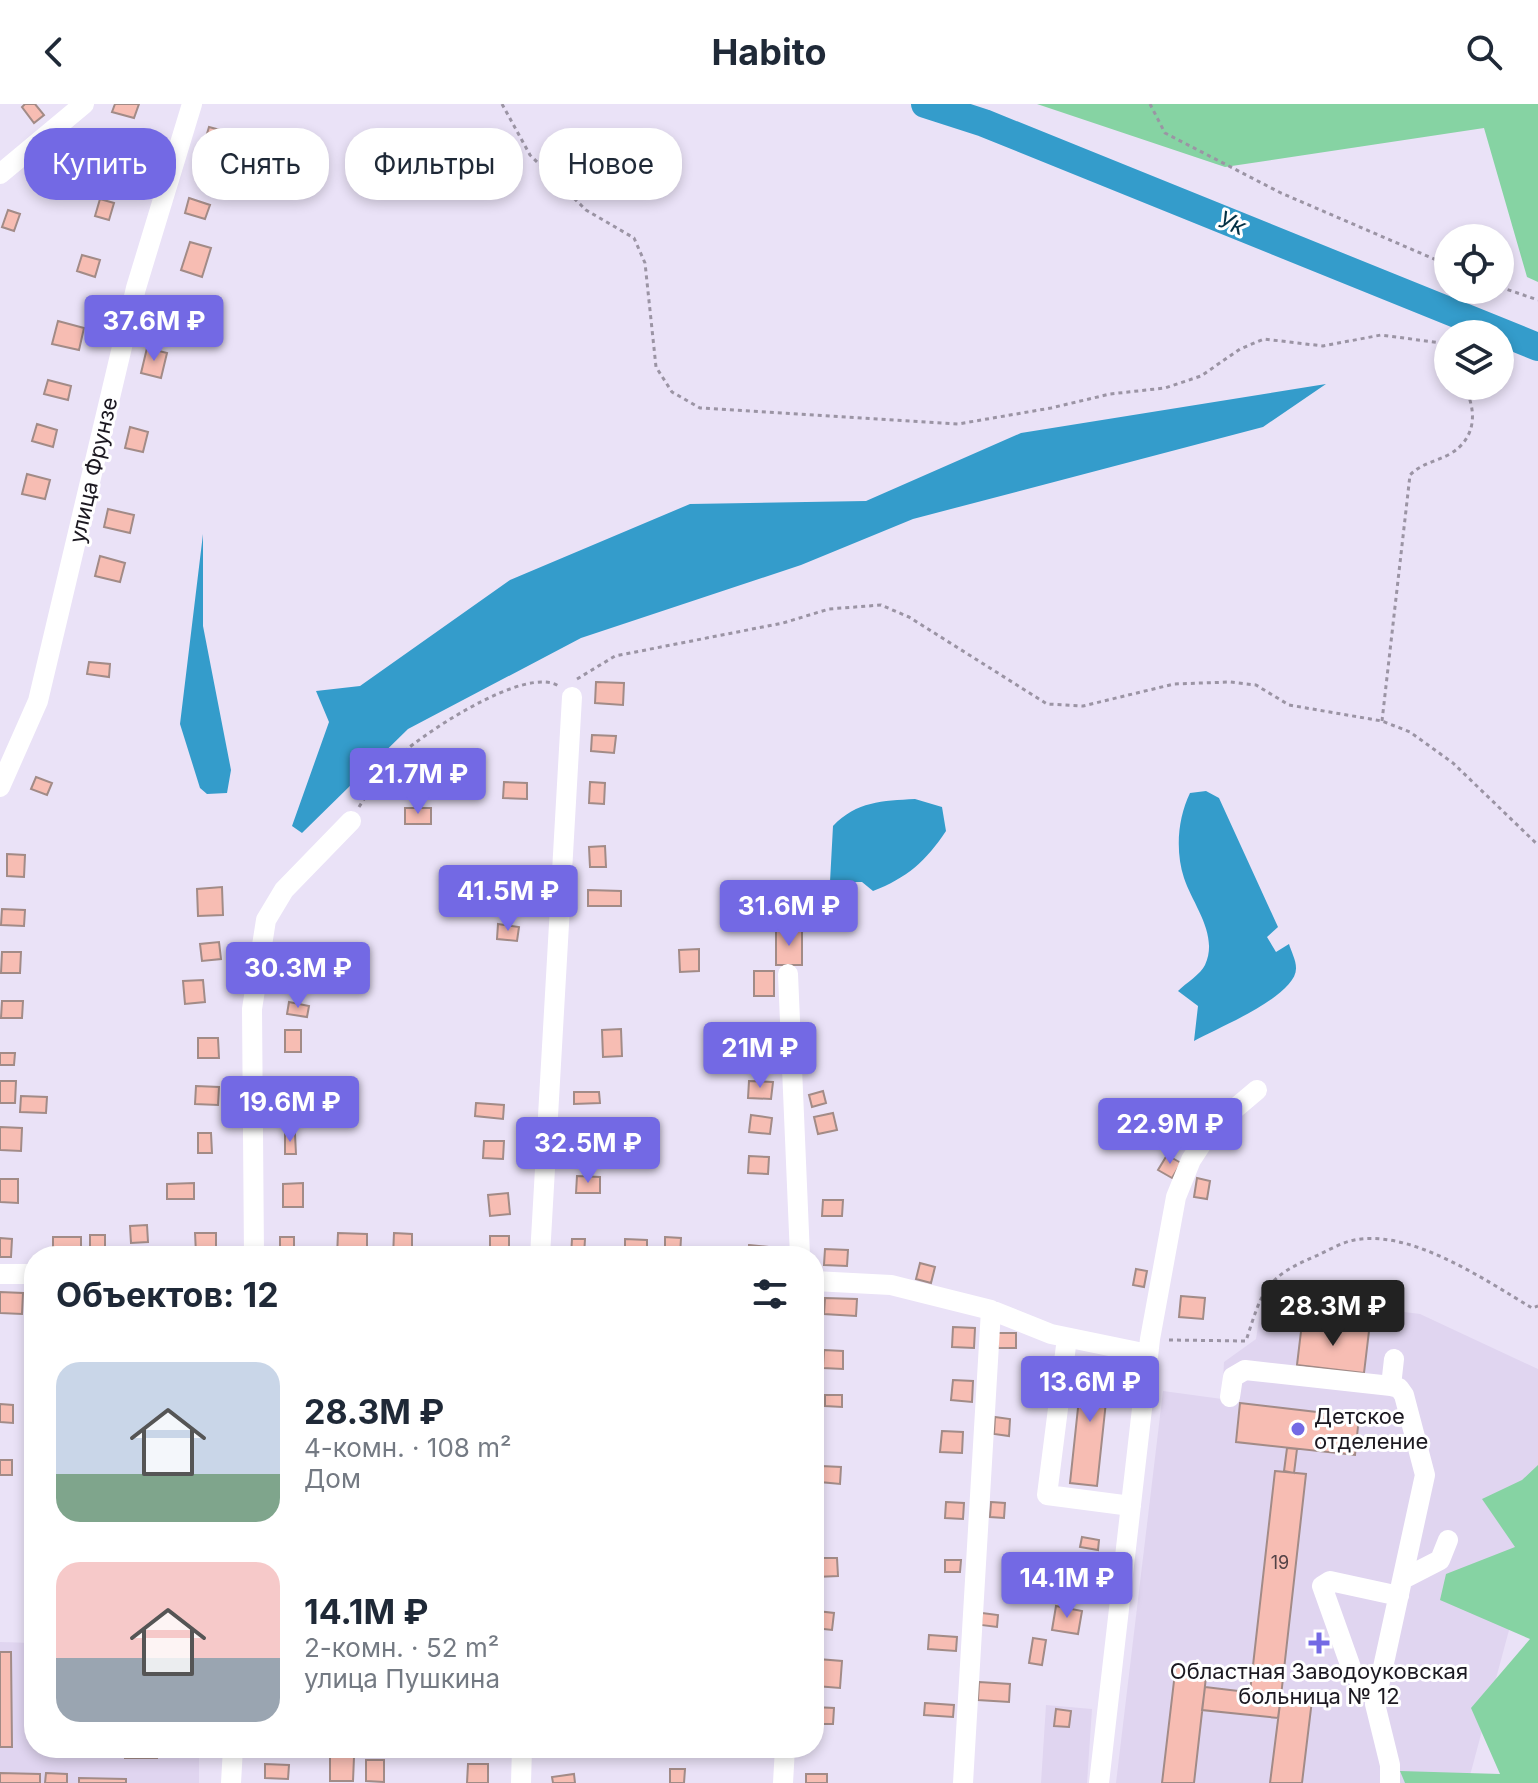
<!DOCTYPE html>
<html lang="ru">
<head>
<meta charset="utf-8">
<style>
  :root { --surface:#fff; --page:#f2f2f3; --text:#1f2937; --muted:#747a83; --accent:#7369e4 }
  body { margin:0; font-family:Inter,sans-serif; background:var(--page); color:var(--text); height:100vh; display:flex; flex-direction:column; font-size:30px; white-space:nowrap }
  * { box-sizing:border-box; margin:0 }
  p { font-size:26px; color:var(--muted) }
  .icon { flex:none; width:44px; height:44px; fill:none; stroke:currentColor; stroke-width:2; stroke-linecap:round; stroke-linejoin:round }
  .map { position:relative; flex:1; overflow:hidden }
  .sheet { position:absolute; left:24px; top:1142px; width:800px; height:512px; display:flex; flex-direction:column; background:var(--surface); border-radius:32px; box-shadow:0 4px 12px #0003 }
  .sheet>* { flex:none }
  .guide { position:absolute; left:24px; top:24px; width:800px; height:72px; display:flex; gap:16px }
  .buttons { position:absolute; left:1434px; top:120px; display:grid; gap:16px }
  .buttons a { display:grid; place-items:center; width:80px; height:80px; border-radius:50%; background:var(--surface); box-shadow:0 4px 12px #0003; font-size:40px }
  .price { position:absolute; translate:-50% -68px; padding:0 18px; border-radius:8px; background:var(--accent); color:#fff; font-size:26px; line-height:52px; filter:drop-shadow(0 2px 4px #0008) }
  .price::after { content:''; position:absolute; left:50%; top:48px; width:24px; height:18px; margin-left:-12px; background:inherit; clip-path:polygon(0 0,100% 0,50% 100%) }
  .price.on { background:#222; color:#fff }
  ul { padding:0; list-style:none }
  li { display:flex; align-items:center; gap:24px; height:200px; padding:0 32px }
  li span { display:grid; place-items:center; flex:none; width:224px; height:160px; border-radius:24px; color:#555 }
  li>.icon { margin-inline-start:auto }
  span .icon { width:96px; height:96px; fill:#fffc; stroke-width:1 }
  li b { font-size:34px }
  h2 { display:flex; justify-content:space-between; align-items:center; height:96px; padding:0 32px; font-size:34px }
  .pill { padding:0 28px; border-radius:32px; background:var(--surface); box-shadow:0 4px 12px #0003; font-size:28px; line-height:72px }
  .pill.on { background:var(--accent); color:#fff }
  header { display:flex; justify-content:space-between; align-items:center; height:104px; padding:0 32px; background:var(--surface); font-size:36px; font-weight:700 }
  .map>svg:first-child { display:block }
  .built { fill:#e0d5f0 }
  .green { fill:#86d3a3 }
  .water { fill:#349ccb }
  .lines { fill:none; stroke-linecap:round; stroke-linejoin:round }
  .river { stroke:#349ccb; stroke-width:28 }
  .building { fill:#f7bdb3; stroke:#a28b87; stroke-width:2 }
  .path { stroke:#9b94a4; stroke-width:3; stroke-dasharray:4 4; stroke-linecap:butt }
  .minor { stroke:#fff; stroke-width:20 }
  .poi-dot { fill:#7369e4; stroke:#fff; stroke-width:3 }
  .labels { text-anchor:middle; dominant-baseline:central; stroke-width:6; stroke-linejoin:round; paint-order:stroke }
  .number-label { font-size:18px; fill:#534246 }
  .street-label { font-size:22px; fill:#1c1921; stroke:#fff }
  .poi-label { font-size:22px; fill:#1c1921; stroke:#fff; text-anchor:start }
  .water-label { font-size:24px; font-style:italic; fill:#033145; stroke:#fff }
</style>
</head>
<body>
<header><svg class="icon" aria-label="back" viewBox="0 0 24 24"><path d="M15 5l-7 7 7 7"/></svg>Habito<svg class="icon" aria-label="search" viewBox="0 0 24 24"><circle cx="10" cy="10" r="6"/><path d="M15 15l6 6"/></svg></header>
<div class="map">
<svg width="1538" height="1679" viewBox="0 0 1538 1679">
  <rect width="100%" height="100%" fill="#eae2f7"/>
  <path class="built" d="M1263 1190 1420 1210 1538 1265V1418L1468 1679H1116L1163 1287 1222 1295 1224 1258 1256 1235Z
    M0 1538 34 1539V1644H199V1679H0Z
    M1046 1601 1092 1605 1087 1679H1041Z"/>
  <path class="green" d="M1037 0H1538V178L1527 173 1484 24 1225 63Z
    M1538 1361V1679H1405L1400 1667 1500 1670 1471 1604 1530 1535 1440 1496 1446 1470 1515 1443 1482 1395 1522 1376Z"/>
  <path class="water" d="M1326 280 1263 323 913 415 801 461 581 534 408 625 302 729 292 722 329 618 316 587 360 582 510 476 690 400 866 397 1021 329Z
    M203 430V522L231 666 227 689 207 690 200 684 180 620Z
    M1206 687 1219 694 1278 823 1267 833 1276 848 1289 840C1291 847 1296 856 1296 864 1297 892 1217 924 1194 937L1198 902 1178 887C1186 879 1201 870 1205 861 1219 831 1193 801 1184 774 1175 746 1178 714 1190 689Z
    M915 695 942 703 946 727C926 757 907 774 873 787L862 778H830L833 722C857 697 882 697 915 695Z"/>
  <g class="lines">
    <path class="river" d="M925 0 984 19 1538 243"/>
  </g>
  <path class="building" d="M25 0H35L44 11 34 19 22 3Z
    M115 0H139L134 14 112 8Z
    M209 23 224 27 218 47 203 43Z
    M96 44 125 52 118 75 89 66Z
    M189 94 210 101 205 115 185 109Z
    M100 95 114 99 109 116 95 112Z
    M8 106 20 110 14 127 2 123Z
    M190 138 211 144 202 173 181 166Z
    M82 151 100 156 95 173 77 167Z
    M58 217 84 224 79 246 52 240Z
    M147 244 167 249 161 274 141 269Z
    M48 276 71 282 68 296 44 290Z
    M37 320 57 326 53 343 32 337Z
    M130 323 148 328 143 348 125 344Z
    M27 370 50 376 45 395 22 390Z
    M108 405 134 411 130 429 104 423Z
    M100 452 125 459 120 478 95 472Z
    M89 558 110 560 109 573 87 570Z
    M596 578 624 579 623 601 595 599Z
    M592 631 616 632 614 649 591 647Z
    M36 673 52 679 47 691 31 685Z
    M504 678 527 679V695L503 694Z
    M590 678 605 679 604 700 589 699Z
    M405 704H431V720H405Z
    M605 742 606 763H590L589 743Z
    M7 750 25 751 24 773 7 772Z
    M497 763 518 764V778L496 777Z
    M222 783 223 811 198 812 197 785Z
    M588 786 621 787V802H588Z
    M2 805 25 806 24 822 1 821Z
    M498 820 519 823 517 837 497 835Z
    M776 826H802V861H776Z
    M219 838 221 855 202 857 200 840Z
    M299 844 316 845V863L298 862Z
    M699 845V867L680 868 679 846Z
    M2 848H21L20 869H1Z
    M754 867H774V892H754Z
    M203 876 205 898 185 900 183 877Z
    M2 897H23L22 914H1Z
    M289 898 309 902 307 913 287 910Z
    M621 925 622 952 603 953 602 926Z
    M285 926H301V948H285Z
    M770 927 772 945 759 947 757 929Z
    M198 934H218L219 954H198Z
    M0 949H15L14 961H0Z
    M0 977H16L15 999H0Z
    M749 977 773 978 771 995 748 994Z
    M285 981H300L301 1000 285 1001Z
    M196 982 219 983 218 1001 195 1000Z
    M823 987 826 999 812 1003 809 991Z
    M574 988H599L600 999 574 1000Z
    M21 992 47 993 46 1009 20 1008Z
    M476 999 504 1001 503 1015 475 1012Z
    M833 1009 837 1026 818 1030 814 1013Z
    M751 1011 772 1014 770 1030 749 1028Z
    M570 1020 598 1021V1041L570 1040Z
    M0 1023 22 1024 21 1047 0 1046Z
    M198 1029H211L212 1049H198Z
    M285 1030H295L296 1050H285Z
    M484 1037H504L503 1055 483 1054Z
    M1167 1051 1181 1059 1172 1074 1158 1066Z
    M749 1052 769 1053 768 1070 748 1069Z
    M577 1072 600 1073V1089H576Z
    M1197 1074 1210 1077 1207 1095 1194 1093Z
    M0 1075H18V1099L0 1098Z
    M194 1079V1095H167V1080Z
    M303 1079V1103H283V1080Z
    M508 1089 510 1110 490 1112 488 1091Z
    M823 1096H843L842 1112H822Z
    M147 1121 148 1138 131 1139 130 1122Z
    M195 1129H216V1149H196Z
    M338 1129 367 1130V1152H337Z
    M394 1129 412 1130V1152H393Z
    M90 1131H105V1152H90Z
    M490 1132H509V1152H490Z
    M53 1133H81V1152H53Z
    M280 1133H294V1151H280Z
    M665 1133 681 1134 680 1152H665Z
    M0 1134 12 1135 11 1153H0Z
    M572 1135H585L584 1152H571Z
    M625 1135 647 1136V1152H625Z
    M749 1141 768 1143V1152H748Z
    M825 1145 848 1146 847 1162 824 1161Z
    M920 1159 935 1163 931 1179 916 1175Z
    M1136 1165 1147 1167 1144 1183 1133 1181Z
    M0 1188 23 1189 22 1210 0 1209Z
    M1181 1192 1205 1194 1203 1215 1179 1213Z
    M825 1194 857 1195 856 1212 824 1210Z
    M1302 1219 1369 1227 1364 1269 1297 1261Z
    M953 1223 975 1224 974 1244 952 1243Z
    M998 1229H1016V1244H998Z
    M824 1246 843 1247V1265L823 1264Z
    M1083 1257 1110 1260 1097 1382 1070 1379Z
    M953 1276 973 1277 972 1298 951 1296Z
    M825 1291H842V1303L825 1302Z
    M1240 1299 1359 1313 1355 1351 1236 1338Z
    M0 1300 13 1301V1319L0 1318Z
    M995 1313 1010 1315 1009 1332 994 1330Z
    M942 1327 963 1328 962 1349 940 1348Z
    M1287 1344 1297 1345 1294 1369 1284 1367Z
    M0 1356H12V1371H0Z
    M821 1362 841 1363 840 1380 820 1378Z
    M1275 1367 1306 1370 1281 1592 1250 1588Z
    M946 1398 964 1399 963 1415 945 1414Z
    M991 1398 1005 1399 1004 1414 990 1413Z
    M1082 1433 1099 1436 1098 1446 1080 1443Z
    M816 1454H837L838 1472 816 1473Z
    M945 1456H961L960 1468H945Z
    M1056 1502 1082 1507 1078 1530 1052 1526Z
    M817 1507 834 1509 832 1526 815 1524Z
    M982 1509 998 1511 997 1523 981 1521Z
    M929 1531 957 1533 956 1547 928 1545Z
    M1033 1534 1046 1536 1042 1561 1029 1559Z
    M0 1548H11L12 1643H0Z
    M818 1555 842 1557 840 1584 816 1582Z
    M1176 1560 1207 1564 1194 1679H1162Z
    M979 1578 1010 1580 1009 1598 978 1596Z
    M1205 1583 1281 1592 1278 1614 1202 1606Z
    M1281 1592 1312 1596 1302 1679H1270Z
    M925 1599 954 1601 953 1613 924 1611Z
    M814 1603 834 1604 833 1620H814Z
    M1056 1605 1071 1607 1069 1623 1054 1622Z
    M125 1644H156L157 1654H125Z
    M330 1653H354L353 1677H330Z
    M366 1656H384V1678L366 1677Z
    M265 1660 289 1661 288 1675 265 1674Z
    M468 1660H488V1679H467Z
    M670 1665H685L684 1679H670Z
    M0 1669 40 1670V1679H0Z
    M46 1669 67 1670V1679H45Z
    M574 1670 575 1679H553L552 1673Z
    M806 1670H827V1679H806Z
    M79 1674 126 1675V1679H79Z"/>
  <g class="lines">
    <path class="path" d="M502 0 530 51 586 106 634 134 645 159 656 263 672 288 700 304 958 320 1051 304 1110 290 1165 284 1201 272 1240 245 1264 235 1323 242 1381 231 1441 239 1448 252
      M1150 0 1165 29 1281 89 1448 161
      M1500 183 1538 196
      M577 575 615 552 783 519 829 505 881 501 909 513 1047 600 1083 602 1174 580 1230 578 1256 581 1289 601 1382 617 1410 628 1453 659 1538 741
      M1382 617 1410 371C1422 359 1435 358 1450 350 1477 334 1477 306 1464 282
      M359 703C369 687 379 671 392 658 417 633 528 558 560 583
      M1169 1236 1246 1237C1262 1187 1265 1173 1316 1152 1327 1147 1339 1140 1350 1137 1407 1122 1485 1176 1532 1204L1538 1202"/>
    <path class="minor" d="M0 70 84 0
      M0 683 38 597 136 184 192 0
      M788 870 800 1152
      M254 1152 252 905 266 816 284 786 351 717
      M540 1152 572 593
      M0 1170H34
      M814 1177 891 1181 991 1206 1051 1230 1148 1250
      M1067 1234 1047 1391 1131 1402
      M1391 1282 1394 1255
      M1230 1293 1233 1273 1245 1266 1391 1282 1399 1284 1404 1291 1425 1371 1375 1600 1390 1661V1679
      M1403 1475 1440 1456 1448 1436
      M1379 1583 1363 1580 1353 1569 1322 1482 1330 1477 1399 1492
      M231 1679 233 1644
      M521 1679 522 1644
      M783 1679 785 1644
      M963 1679 991 1206
      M1099 1679 1150 1235 1176 1093 1191 1056 1212 1024 1257 986"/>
  </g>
  <g class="poi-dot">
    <circle cx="1298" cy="1325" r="8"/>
    <path d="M1315 1527h8v8h8v8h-8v8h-8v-8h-8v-8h8z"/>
  </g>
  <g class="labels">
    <g class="number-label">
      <text x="1280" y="1458">19</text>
    </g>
    <g class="street-label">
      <text transform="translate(93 366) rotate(-77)">улица Фрунзе</text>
    </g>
    <g class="poi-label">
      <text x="1314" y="1312">Детское<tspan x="1314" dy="25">отделение</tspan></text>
      <text x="1319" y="1567" text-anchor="middle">Областная Заводоуковская<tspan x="1319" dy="25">больница № 12</tspan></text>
    </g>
    <g class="water-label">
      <text transform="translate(1232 119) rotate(22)">Ук</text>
    </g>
  </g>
</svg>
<div class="buttons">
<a><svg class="icon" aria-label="locate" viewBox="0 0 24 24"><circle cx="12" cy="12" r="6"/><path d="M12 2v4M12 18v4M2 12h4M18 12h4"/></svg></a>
<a><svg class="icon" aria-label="layers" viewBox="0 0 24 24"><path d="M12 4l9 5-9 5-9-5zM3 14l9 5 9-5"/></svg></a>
</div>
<b class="price" style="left:154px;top:259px">37.6M ₽</b>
<b class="price" style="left:418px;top:712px">21.7M ₽</b>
<b class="price" style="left:508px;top:829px">41.5M ₽</b>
<b class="price" style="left:789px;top:844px">31.6M ₽</b>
<b class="price" style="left:298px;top:906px">30.3M ₽</b>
<b class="price" style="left:760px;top:986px">21M ₽</b>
<b class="price" style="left:290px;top:1040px">19.6M ₽</b>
<b class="price" style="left:1170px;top:1062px">22.9M ₽</b>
<b class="price" style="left:588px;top:1081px">32.5M ₽</b>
<b class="price on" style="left:1333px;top:1244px">28.3M ₽</b>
<b class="price" style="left:1090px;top:1320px">13.6M ₽</b>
<b class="price" style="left:1067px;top:1516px">14.1M ₽</b>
<div class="guide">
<a class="pill on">Купить</a>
<a class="pill">Снять</a>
<a class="pill">Фильтры</a>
<a class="pill">Новое</a>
</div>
<section class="sheet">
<h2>Объектов: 12<svg class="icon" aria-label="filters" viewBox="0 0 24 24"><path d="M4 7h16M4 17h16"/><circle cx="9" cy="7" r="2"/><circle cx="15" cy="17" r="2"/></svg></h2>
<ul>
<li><span style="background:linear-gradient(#c9d6e8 70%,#7fa58c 0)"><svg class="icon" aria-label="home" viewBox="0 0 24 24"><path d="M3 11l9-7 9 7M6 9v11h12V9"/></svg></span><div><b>28.3M ₽</b><p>4-комн. · 108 m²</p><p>Дом</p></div></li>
<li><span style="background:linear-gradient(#f6c9c9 60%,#9aa5b1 0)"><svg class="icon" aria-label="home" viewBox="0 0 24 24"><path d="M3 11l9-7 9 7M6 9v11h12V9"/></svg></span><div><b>14.1M ₽</b><p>2-комн. · 52 m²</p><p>улица Пушкина</p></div></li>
</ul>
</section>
</div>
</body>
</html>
